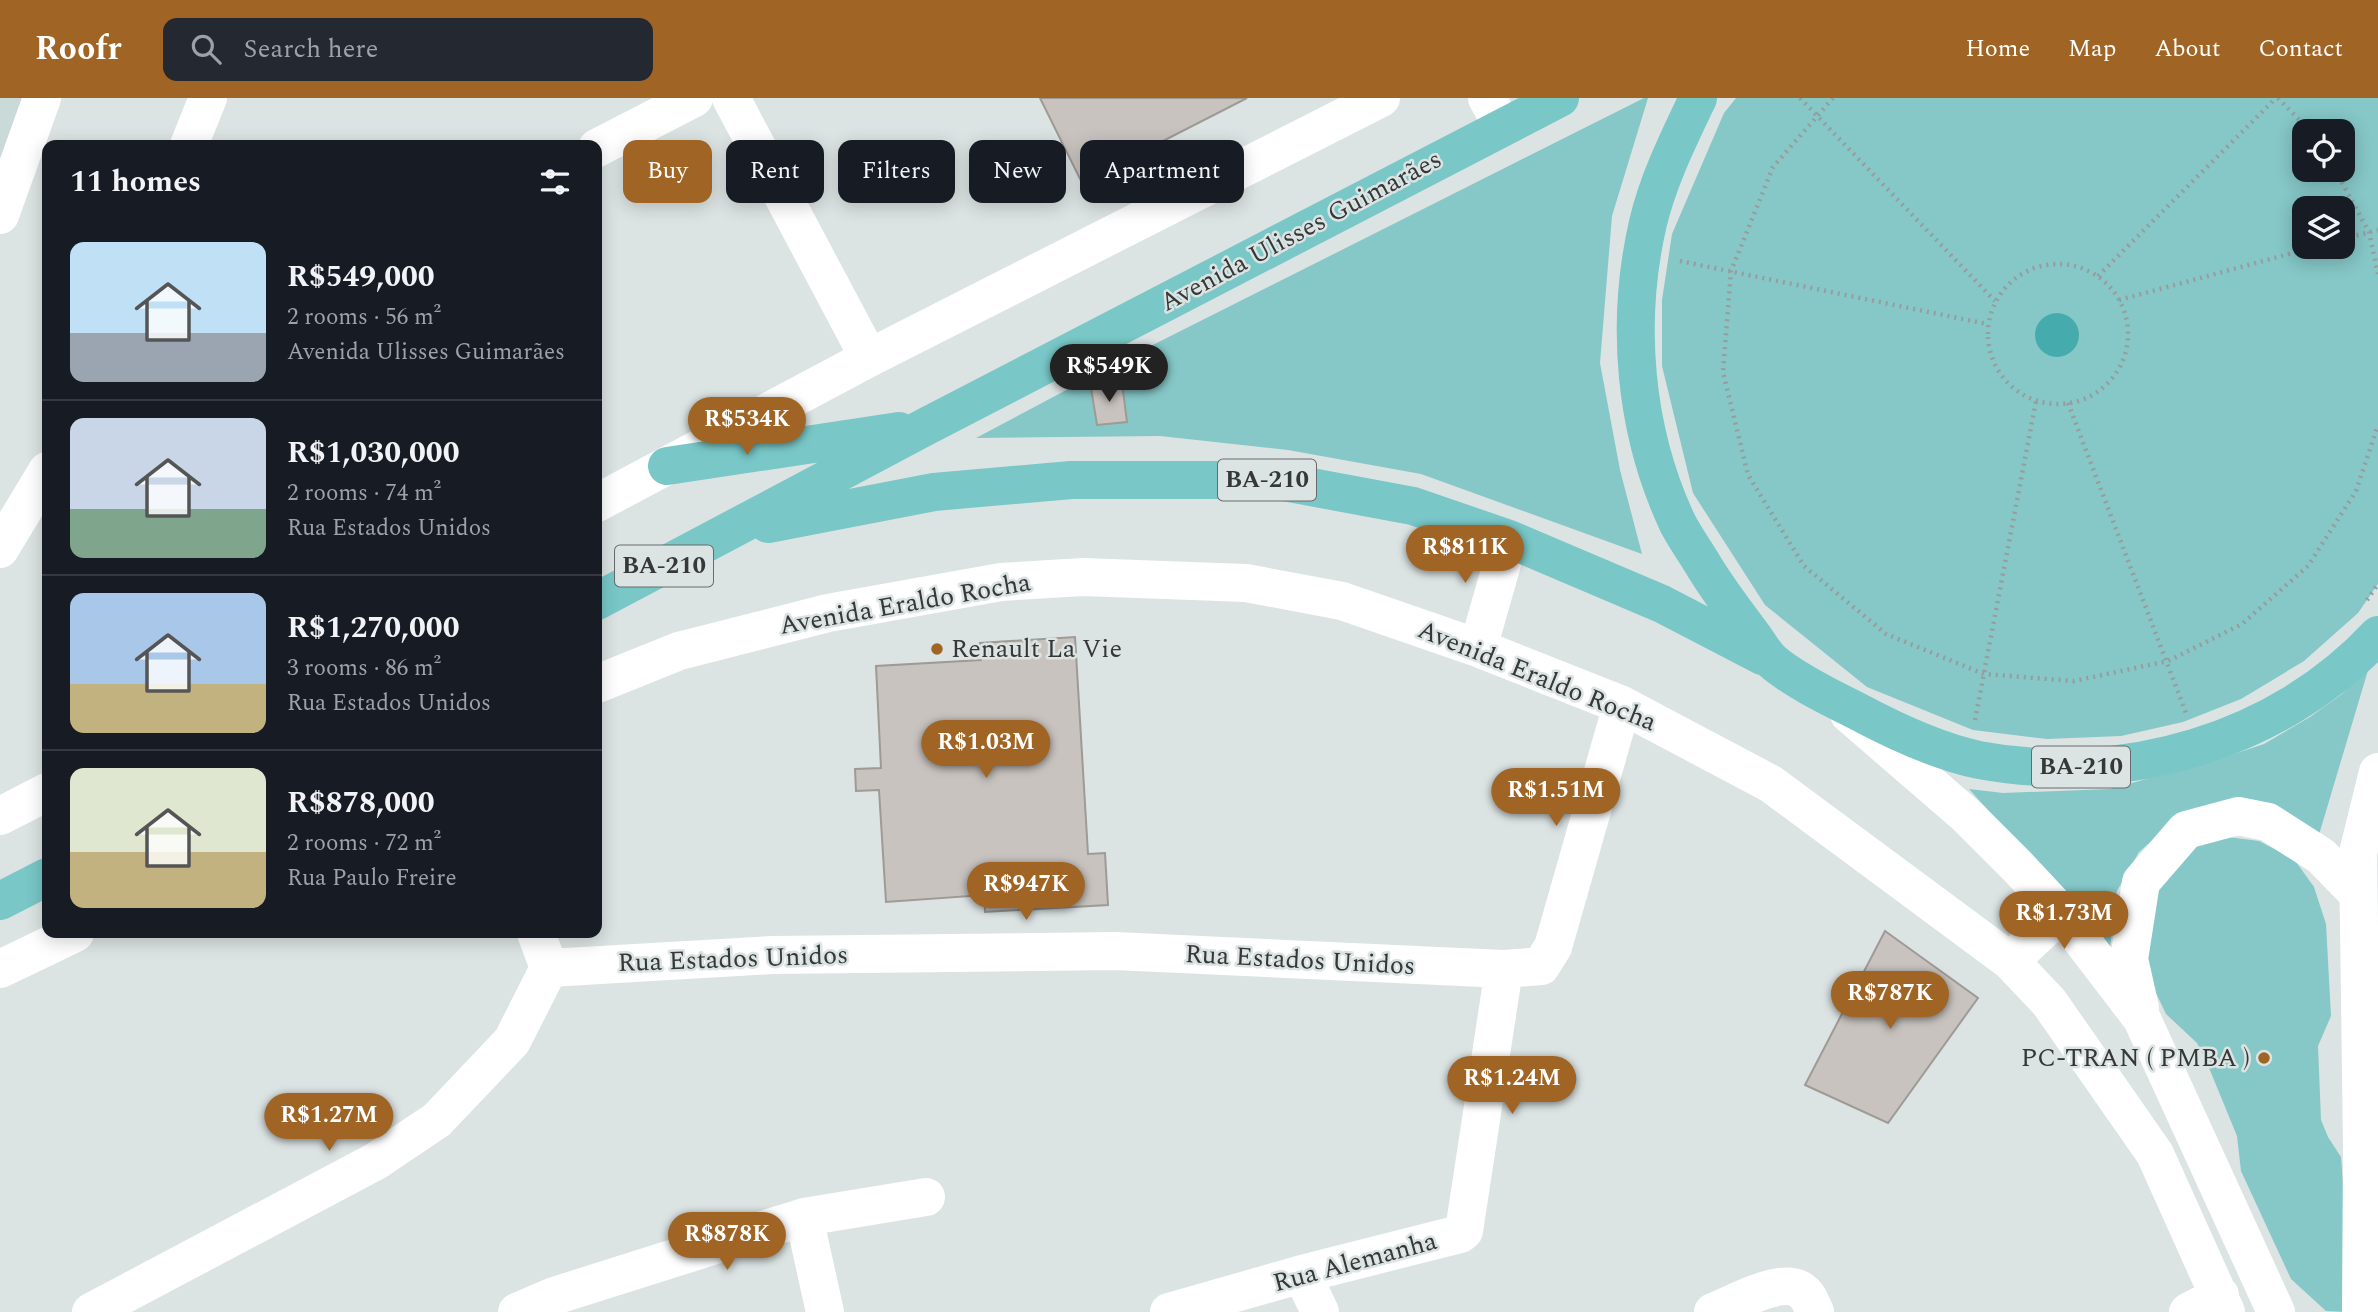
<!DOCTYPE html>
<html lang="en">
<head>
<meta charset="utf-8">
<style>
  :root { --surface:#171b24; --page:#242831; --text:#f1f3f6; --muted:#9ea1a6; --line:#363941; --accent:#a06525 }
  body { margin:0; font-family:Spectral,serif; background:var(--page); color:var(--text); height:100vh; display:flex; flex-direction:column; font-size:26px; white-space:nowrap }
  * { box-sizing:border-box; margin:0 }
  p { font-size:23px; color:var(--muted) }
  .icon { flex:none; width:38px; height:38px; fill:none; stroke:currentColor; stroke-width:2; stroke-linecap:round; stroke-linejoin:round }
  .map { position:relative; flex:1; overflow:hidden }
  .drawer { position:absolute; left:42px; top:42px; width:560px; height:798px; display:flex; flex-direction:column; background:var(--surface); border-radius:14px; box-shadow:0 4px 18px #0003 }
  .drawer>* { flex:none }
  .hud { position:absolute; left:623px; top:42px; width:665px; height:63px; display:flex; gap:14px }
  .buttons { position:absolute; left:2292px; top:21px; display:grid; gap:14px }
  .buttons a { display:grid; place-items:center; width:63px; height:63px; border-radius:14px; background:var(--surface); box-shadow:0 4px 18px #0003; font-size:35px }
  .price { position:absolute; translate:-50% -60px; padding:0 16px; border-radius:24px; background:var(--accent); color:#fff; font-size:23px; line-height:46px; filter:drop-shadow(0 2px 4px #0008) }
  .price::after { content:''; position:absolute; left:50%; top:42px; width:21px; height:16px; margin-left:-10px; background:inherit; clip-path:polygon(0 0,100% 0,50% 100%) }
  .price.current { background:#222; color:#fff }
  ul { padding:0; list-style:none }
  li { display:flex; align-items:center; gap:21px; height:175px; padding:0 28px }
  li+li { border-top:2px solid var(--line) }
  li span { display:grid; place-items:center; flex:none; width:196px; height:140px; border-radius:14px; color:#555 }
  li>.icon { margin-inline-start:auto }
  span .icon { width:84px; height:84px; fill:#fffc; stroke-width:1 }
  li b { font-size:30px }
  h2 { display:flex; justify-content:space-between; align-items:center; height:84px; padding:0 28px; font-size:30px }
  .pill { padding:0 24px; border-radius:14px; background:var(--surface); box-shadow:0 4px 18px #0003; font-size:24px; line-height:63px }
  .pill.current { background:var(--accent); color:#fff }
  header { display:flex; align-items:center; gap:42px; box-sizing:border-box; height:98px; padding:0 35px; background:var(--accent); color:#fff }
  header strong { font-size:33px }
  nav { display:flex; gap:38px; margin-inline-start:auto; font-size:24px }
  .search { width:490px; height:63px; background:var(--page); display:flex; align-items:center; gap:18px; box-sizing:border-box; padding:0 24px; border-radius:14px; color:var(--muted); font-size:26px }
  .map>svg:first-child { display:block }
  .built { fill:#cadad9 }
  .green { fill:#86c7c7; fill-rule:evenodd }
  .water { fill:#46abac }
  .building { fill:#c8c3bf; stroke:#9e9a96; stroke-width:2 }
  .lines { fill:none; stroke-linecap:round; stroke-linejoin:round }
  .path { stroke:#979c9c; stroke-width:4.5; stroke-dasharray:2 5; stroke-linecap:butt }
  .minor { stroke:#fff; stroke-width:38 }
  .major { stroke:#79c7c7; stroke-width:38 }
  .poi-dot { fill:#a06525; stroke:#dce3e3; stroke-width:2.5 }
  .labels { text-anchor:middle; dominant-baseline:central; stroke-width:5; stroke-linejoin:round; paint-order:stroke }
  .shield { fill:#dce3e3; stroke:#686b6b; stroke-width:2 }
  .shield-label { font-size:24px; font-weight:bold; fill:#363838 }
  .street-label { font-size:26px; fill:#363838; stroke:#dce3e3 }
  .poi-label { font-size:26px; fill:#363838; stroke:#dce3e3; text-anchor:start }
</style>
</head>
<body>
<header>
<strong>Roofr</strong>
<div class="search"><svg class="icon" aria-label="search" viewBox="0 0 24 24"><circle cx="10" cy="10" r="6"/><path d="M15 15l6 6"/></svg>Search here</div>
<nav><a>Home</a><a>Map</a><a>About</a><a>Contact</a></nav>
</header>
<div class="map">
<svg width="2378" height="1214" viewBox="0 0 2378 1214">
  <rect width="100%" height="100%" fill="#dce3e3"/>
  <path class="built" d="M0 0H49L0 135Z"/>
  <path class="green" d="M1644 0H1648L1612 118 1600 265 1620 372 1642 456 1421 376 1288 352 1160 338 976 340 1117 265Z
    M1736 0H2378V486L2358 515 2304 563 2241 601 2183 624 2121 638 2047 641 1973 632 1867 589 1765 507 1693 395 1662 268V202L1672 136 1724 15ZM2305 33H2343V72H2305ZM2305 110H2343V149H2305Z
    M2369 569 2318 740 2178 720 2139 754 2117 793 2110 849 1969 691 2003 695 2110 691 2216 662 2264 646 2310 619 2342 596Z
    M2220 738 2259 743 2294 761 2314 789 2326 826 2331 918 2318 948 2321 1022 2328 1039 2341 1059 2349 1163 2347 1214 2326 1213 2291 1181 2241 1073 2237 1038 2207 965 2197 945 2166 916 2154 891 2147 858 2154 786 2190 748Z"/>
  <path class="water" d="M2035 237a22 22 0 1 1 44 0a22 22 0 1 1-44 0Z"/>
  <path class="building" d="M1040 0H1247L1159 45 1165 56 1087 95Z
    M1122 285 1127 324 1097 327 1091 290Z
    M1075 539 1088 756 1105 755 1108 807 985 814 984 797 886 804 879 692 856 693 855 671 881 670 876 568 981 562 980 545Z
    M1885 833 1978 900 1888 1025 1805 987Z"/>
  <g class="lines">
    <path class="path" d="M1800 0 1995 203
      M1833 0 1773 69 1731 173 1723 274 1748 377 1804 468 1886 536 1984 576 2074 583 2168 563 2242 526 2308 468 2356 393 2378 327
      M2278 0 2310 33
      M2335 72 2369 134 2378 176
      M2343 141 2378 132
      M1680 163 1987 226
      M1988 236a70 70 0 1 1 140 0a70 70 0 1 1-140 0Z
      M2098 178 2276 0
      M2119 202 2315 149
      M2068 305 2186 615
      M2367 502 2378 486
      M1975 622 2036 303"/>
    <path class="minor" d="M731 0 869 260
      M1487 0 1502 28
      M189 47 208 0
      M597 50 694 0
      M0 117 42 0
      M597 405 869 260 1381 0
      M0 451 47 373
      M1478 550 1509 441
      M597 586 679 553 828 515 1001 484 1083 479 1246 485 1342 503 1478 550 1622 607 1771 686 2010 863 2049 904 2155 1056 2226 1214
      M1849 616 1967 718 2017 768 2061 815 2142 921 2276 1214
      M0 718 47 694
      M536 835 549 870
      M2010 863 2061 815
      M549 870 773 857 1115 853 1504 871 1541 868 1553 849 1622 607
      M0 871 75 835
      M2140 910 2129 861 2141 784 2186 732 2238 718 2268 724 2321 758 2358 796
      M804 1119 825 1214
      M1302 1176 1320 1214
      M91 1214 376 1063 437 1022 512 943 549 870
      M517 1214 554 1198 804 1119 926 1099
      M1169 1214 1302 1176 1460 1136 1464 1133 1504 871
      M1713 1214C1733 1206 1779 1180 1799 1191 1808 1196 1811 1205 1815 1214
      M2188 1214 2220 1197
      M2361 1214 2362 1049 2358 755 2378 674"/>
    <path class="major" d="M1698 0C1679 40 1658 82 1648 125 1625 224 1634 333 1678 426 1686 441 1696 455 1705 470 1719 493 1736 515 1753 538 1759 546 1765 557 1772 563 1792 581 1831 600 1855 612 1894 633 1936 653 1979 662 2122 689 2279 644 2378 537
      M667 368 899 333
      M768 426 934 394 1071 382H1273L1413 408 1509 441 1662 506 1762 558
      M597 503 925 329 1560 0
      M0 803 47 779"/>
  </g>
  <g class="poi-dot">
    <circle cx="937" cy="551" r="7"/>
    <circle cx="2264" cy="960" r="7"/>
  </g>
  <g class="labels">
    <g class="shield">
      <rect x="1218" y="361.5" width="98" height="41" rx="5"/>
      <rect x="615" y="447.5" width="98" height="41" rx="5"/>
      <rect x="2032" y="648.5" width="98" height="41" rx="5"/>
    </g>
    <g class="shield-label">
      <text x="1267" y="382">BA-210</text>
      <text x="664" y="468">BA-210</text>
      <text x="2081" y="669">BA-210</text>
    </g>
    <g class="street-label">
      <text transform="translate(1301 133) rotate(-28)">Avenida Ulisses Guimarães</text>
      <text transform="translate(905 506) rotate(-10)">Avenida Eraldo Rocha</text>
      <text transform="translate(1537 578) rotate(22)">Avenida Eraldo Rocha</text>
      <text transform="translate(733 861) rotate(-2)">Rua Estados Unidos</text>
      <text transform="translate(1300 862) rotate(3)">Rua Estados Unidos</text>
      <text transform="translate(1355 1164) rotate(-15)">Rua Alemanha</text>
    </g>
    <g class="poi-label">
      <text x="951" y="551">Renault La Vie</text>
      <text x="2250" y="960" text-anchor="end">PC-TRAN ( PMBA )</text>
    </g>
  </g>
</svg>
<div class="buttons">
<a><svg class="icon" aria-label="locate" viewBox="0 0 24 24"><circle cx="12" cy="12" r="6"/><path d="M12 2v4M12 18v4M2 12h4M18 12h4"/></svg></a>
<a><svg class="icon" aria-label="layers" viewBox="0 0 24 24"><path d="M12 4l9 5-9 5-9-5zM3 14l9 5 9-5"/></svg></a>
</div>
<b class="price current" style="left:1109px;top:306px">R$549K</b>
<b class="price" style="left:747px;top:359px">R$534K</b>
<b class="price" style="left:1465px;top:487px">R$811K</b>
<b class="price" style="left:986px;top:682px">R$1.03M</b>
<b class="price" style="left:1556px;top:730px">R$1.51M</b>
<b class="price" style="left:1026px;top:824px">R$947K</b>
<b class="price" style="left:2064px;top:853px">R$1.73M</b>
<b class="price" style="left:1890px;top:933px">R$787K</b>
<b class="price" style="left:1512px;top:1018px">R$1.24M</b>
<b class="price" style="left:329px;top:1055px">R$1.27M</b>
<b class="price" style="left:727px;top:1174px">R$878K</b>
<div class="hud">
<a class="pill current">Buy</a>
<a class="pill">Rent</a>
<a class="pill">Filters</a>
<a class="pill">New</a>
<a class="pill">Apartment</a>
</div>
<section class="drawer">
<h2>11 homes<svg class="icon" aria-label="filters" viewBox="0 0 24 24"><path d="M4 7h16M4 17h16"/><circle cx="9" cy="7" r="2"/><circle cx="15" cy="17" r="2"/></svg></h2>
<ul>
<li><span style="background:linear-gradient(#bfe0f5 65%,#9aa5b1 0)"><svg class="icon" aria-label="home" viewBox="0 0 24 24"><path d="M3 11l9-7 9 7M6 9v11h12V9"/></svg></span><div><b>R$549,000</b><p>2 rooms · 56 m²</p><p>Avenida Ulisses Guimarães</p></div></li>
<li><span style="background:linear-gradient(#c9d6e8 65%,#7fa58c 0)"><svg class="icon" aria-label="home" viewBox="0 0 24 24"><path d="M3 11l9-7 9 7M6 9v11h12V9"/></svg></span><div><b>R$1,030,000</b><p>2 rooms · 74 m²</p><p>Rua Estados Unidos</p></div></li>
<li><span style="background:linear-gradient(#a9c7e8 65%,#c2b280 0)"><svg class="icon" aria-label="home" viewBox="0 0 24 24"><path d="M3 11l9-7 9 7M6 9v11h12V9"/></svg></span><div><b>R$1,270,000</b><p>3 rooms · 86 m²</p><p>Rua Estados Unidos</p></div></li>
<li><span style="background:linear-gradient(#dfe7d0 60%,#c2b280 0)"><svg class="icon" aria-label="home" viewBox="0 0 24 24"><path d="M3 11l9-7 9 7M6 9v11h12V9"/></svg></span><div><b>R$878,000</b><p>2 rooms · 72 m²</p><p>Rua Paulo Freire</p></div></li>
</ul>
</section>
</div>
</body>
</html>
